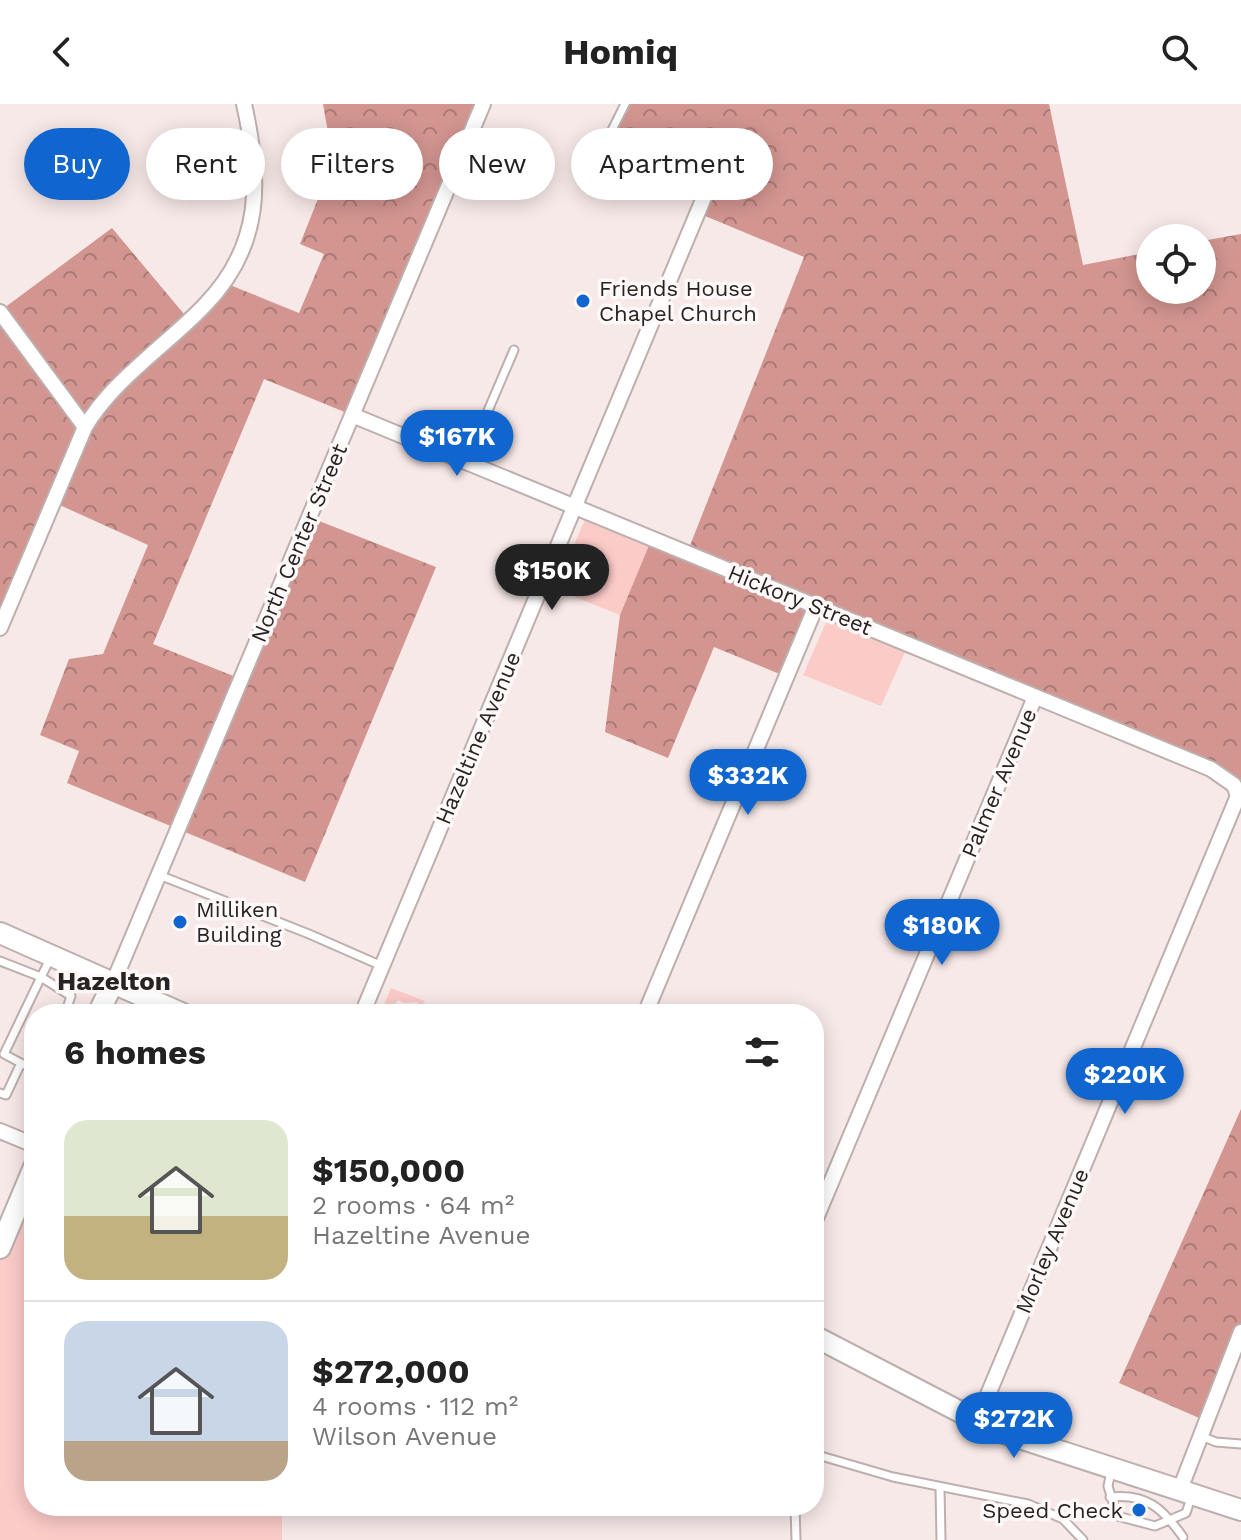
<!DOCTYPE html>
<html lang="en">
<head>
<meta charset="utf-8">
<style>
  :root { --surface:#fff; --page:#f2f2f2; --text:#222; --muted:#767676; --line:#e0e0e0; --accent:#1065cf }
  body { margin:0; font-family:"Work Sans",sans-serif; background:var(--page); color:var(--text); height:100vh; display:flex; flex-direction:column; font-size:30px; white-space:nowrap }
  * { box-sizing:border-box; margin:0 }
  p { font-size:26px; color:var(--muted) }
  .icon { flex:none; width:44px; height:44px; fill:none; stroke:currentColor; stroke-width:2; stroke-linecap:round; stroke-linejoin:round }
  .map { position:relative; flex:1; overflow:hidden }
  .drawer { position:absolute; left:24px; top:900px; width:800px; height:512px; display:flex; flex-direction:column; background:var(--surface); border-radius:32px; box-shadow:0 4px 20px #0003 }
  .drawer>* { flex:none }
  .hud { position:absolute; left:24px; top:24px; width:800px; height:72px; display:flex; gap:16px }
  .tools { position:absolute; left:1136px; top:120px; display:grid; gap:16px }
  .tools a { display:grid; place-items:center; width:80px; height:80px; border-radius:50%; background:var(--surface); box-shadow:0 4px 20px #0003; font-size:40px }
  .price { position:absolute; translate:-50% -68px; padding:0 18px; border-radius:28px; background:var(--accent); color:#fff; font-size:26px; line-height:52px; filter:drop-shadow(0 2px 4px #0008) }
  .price::after { content:''; position:absolute; left:50%; top:48px; width:24px; height:18px; margin-left:-12px; background:inherit; clip-path:polygon(0 0,100% 0,50% 100%) }
  .price.active { background:#222; color:#fff }
  ul { padding:0; list-style:none }
  li { display:flex; align-items:center; gap:24px; height:200px; padding:0 40px }
  li+li { border-top:2px solid var(--line) }
  li span { display:grid; place-items:center; flex:none; width:224px; height:160px; border-radius:24px; color:#555 }
  li>.icon { margin-inline-start:auto }
  span .icon { width:96px; height:96px; fill:#fffc; stroke-width:1 }
  li b { font-size:34px }
  h2 { display:flex; justify-content:space-between; align-items:center; height:96px; padding:0 40px; font-size:34px }
  .pill { padding:0 28px; border-radius:36px; background:var(--surface); box-shadow:0 4px 20px #0003; font-size:28px; line-height:72px }
  .pill.active { background:var(--accent); color:#fff }
  header { display:flex; justify-content:space-between; align-items:center; height:104px; padding:0 40px; background:var(--surface); font-size:36px; font-weight:700 }
  .map>svg:first-child { display:block }
  .grass { fill:#fbcbc8 }
  .forest { fill:url(#forest-crowns) }
  .lines { fill:none; stroke-linecap:round; stroke-linejoin:round }
  .lane-casing { stroke:#bdafae; stroke-width:11 }
  .street-casing { stroke:#bdafae; stroke-width:18 }
  .secondary-casing { stroke:#bdafae; stroke-width:24 }
  .lane { stroke:#fff; stroke-width:7 }
  .street { stroke:#fff; stroke-width:14 }
  .secondary { stroke:#fff; stroke-width:20 }
  .poi-dot { fill:#1065cf; stroke:#fef8f8; stroke-width:3 }
  .labels { text-anchor:middle; dominant-baseline:central; stroke-width:7; stroke-linejoin:round; paint-order:stroke }
  .poi-label { font-size:22px; fill:#282323; stroke:#fef8f8; text-anchor:start }
  .street-label { font-size:22px; fill:#282323; stroke:#fef8f8 }
  .quarter-label { font-size:26px; font-weight:bold; fill:#282323; stroke:#fef8f8 }
</style>
</head>
<body>
<header><svg class="icon" aria-label="back" viewBox="0 0 24 24"><path d="M15 5l-7 7 7 7"/></svg>Homiq<svg class="icon" aria-label="search" viewBox="0 0 24 24"><circle cx="10" cy="10" r="6"/><path d="M15 15l6 6"/></svg></header>
<div class="map">
<svg width="1241" height="1436" viewBox="0 0 1241 1436">
  <defs>
    <pattern id="forest-crowns" width="20" height="18" patternUnits="userSpaceOnUse" patternTransform="scale(2)"><rect width="20" height="18" fill="#d39590"/><path d="M2 6a3 3 0 1 1 6 0M12 15a3 3 0 1 1 6 0" fill="none" stroke="#ab7975"/></pattern>
  </defs>
  <rect width="100%" height="100%" fill="#f7e9e8"/>
  <path class="grass" d="M586 413 650 439 620 511 555 485Z
    M828 514 906 546 881 602 803 571Z
    M391 884 425 897 422 903 417 898 405 899 398 896 388 910H380Z
    M34 1063V1402H282V1436H0V1144Z"/>
  <path class="forest" d="M323 0H483L352 311 264 275 153 540 241 575 309 413 436 463 305 778 67 679 79 647 40 631 69 555 103 550 148 441 53 398 0 524V207L112 124 189 216 225 179 299 209 324 150 300 140 333 57Z
    M625 0H1049L1083 161 1150 148V186H1202V137L1241 130V693L1234 681 816 502 787 573 714 543 668 654 605 628 620 511 650 439 687 449 804 153 698 109 705 91 600 52Z
    M1241 1005V1228L1206 1317 1119 1279Z"/>
  <g class="lines">
    <defs>
      <path id="lane" d="M605 40 625 0
        M466 358 514 246
        M159 771 309 830 382 862
        M51 853 41 873 71 892 65 910
        M0 857 41 873 4 950 34 966
        M0 989 6 991 21 959
        M1201 1332 1216 1338 1241 1340
        M814 1350 893 1373 1028 1400 1063 1415 1083 1436
        M1111 1367 1108 1382 1117 1412 1155 1422 1186 1409 1191 1394
        M940 1384 941 1436
        M1110 1393C1147 1389 1163 1405 1183 1433
        M795 1402 796 1436"/>
      <path id="street" d="M0 208 85 323
        M352 311 1211 665 1234 681 1238 692 977 1317
        M0 524 85 323C104 292 128 271 155 247 172 232 190 217 205 201 263 141 261 76 244 0
        M114 877 483 0
        M362 910 705 91
        M645 910 816 502
        M0 1027 34 1041
        M814 1119 1035 593
        M1179 1388 1241 1228"/>
      <path id="secondary" d="M0 829 183 910
        M98 910 114 877
        M0 1144 34 1063
        M814 1232 995 1326 1241 1406"/>
    </defs>
    <use href="#lane" class="lane-casing"/>
    <use href="#street" class="street-casing"/>
    <use href="#secondary" class="secondary-casing"/>
    <use href="#lane" class="lane"/>
    <use href="#street" class="street"/>
    <use href="#secondary" class="secondary"/>
  </g>
  <g class="poi-dot">
    <circle cx="583" cy="197" r="8"/>
    <circle cx="180" cy="818" r="8"/>
    <circle cx="1139" cy="1406" r="8"/>
  </g>
  <g class="labels">
    <g class="poi-label">
      <text x="599" y="184">Friends House<tspan x="599" dy="25">Chapel Church</tspan></text>
      <text x="196" y="805">Milliken<tspan x="196" dy="25">Building</tspan></text>
      <text x="1123" y="1406" text-anchor="end">Speed Check</text>
    </g>
    <g class="street-label">
      <text transform="translate(299 439) rotate(-67)">North Center Street</text>
      <text transform="translate(800 496) rotate(22)">Hickory Street</text>
      <text transform="translate(478 634) rotate(-67)">Hazeltine Avenue</text>
      <text transform="translate(999 679) rotate(-67)">Palmer Avenue</text>
      <text transform="translate(1052 1137) rotate(-67)">Morley Avenue</text>
    </g>
    <g class="quarter-label">
      <text x="114" y="877">Hazelton</text>
    </g>
  </g>
</svg>
<div class="tools">
<a><svg class="icon" aria-label="locate" viewBox="0 0 24 24"><circle cx="12" cy="12" r="6"/><path d="M12 2v4M12 18v4M2 12h4M18 12h4"/></svg></a>
</div>
<b class="price" style="left:457px;top:374px">$167K</b>
<b class="price active" style="left:552px;top:508px">$150K</b>
<b class="price" style="left:748px;top:713px">$332K</b>
<b class="price" style="left:942px;top:863px">$180K</b>
<b class="price" style="left:1125px;top:1012px">$220K</b>
<b class="price" style="left:1014px;top:1356px">$272K</b>
<div class="hud">
<a class="pill active">Buy</a>
<a class="pill">Rent</a>
<a class="pill">Filters</a>
<a class="pill">New</a>
<a class="pill">Apartment</a>
</div>
<section class="drawer">
<h2>6 homes<svg class="icon" aria-label="filters" viewBox="0 0 24 24"><path d="M4 7h16M4 17h16"/><circle cx="9" cy="7" r="2"/><circle cx="15" cy="17" r="2"/></svg></h2>
<ul>
<li><span style="background:linear-gradient(#dfe7d0 60%,#c2b280 0)"><svg class="icon" aria-label="home" viewBox="0 0 24 24"><path d="M3 11l9-7 9 7M6 9v11h12V9"/></svg></span><div><b>$150,000</b><p>2 rooms · 64 m²</p><p>Hazeltine Avenue</p></div></li>
<li><span style="background:linear-gradient(#c9d6e8 75%,#b9a48a 0)"><svg class="icon" aria-label="home" viewBox="0 0 24 24"><path d="M3 11l9-7 9 7M6 9v11h12V9"/></svg></span><div><b>$272,000</b><p>4 rooms · 112 m²</p><p>Wilson Avenue</p></div></li>
</ul>
</section>
</div>
</body>
</html>
